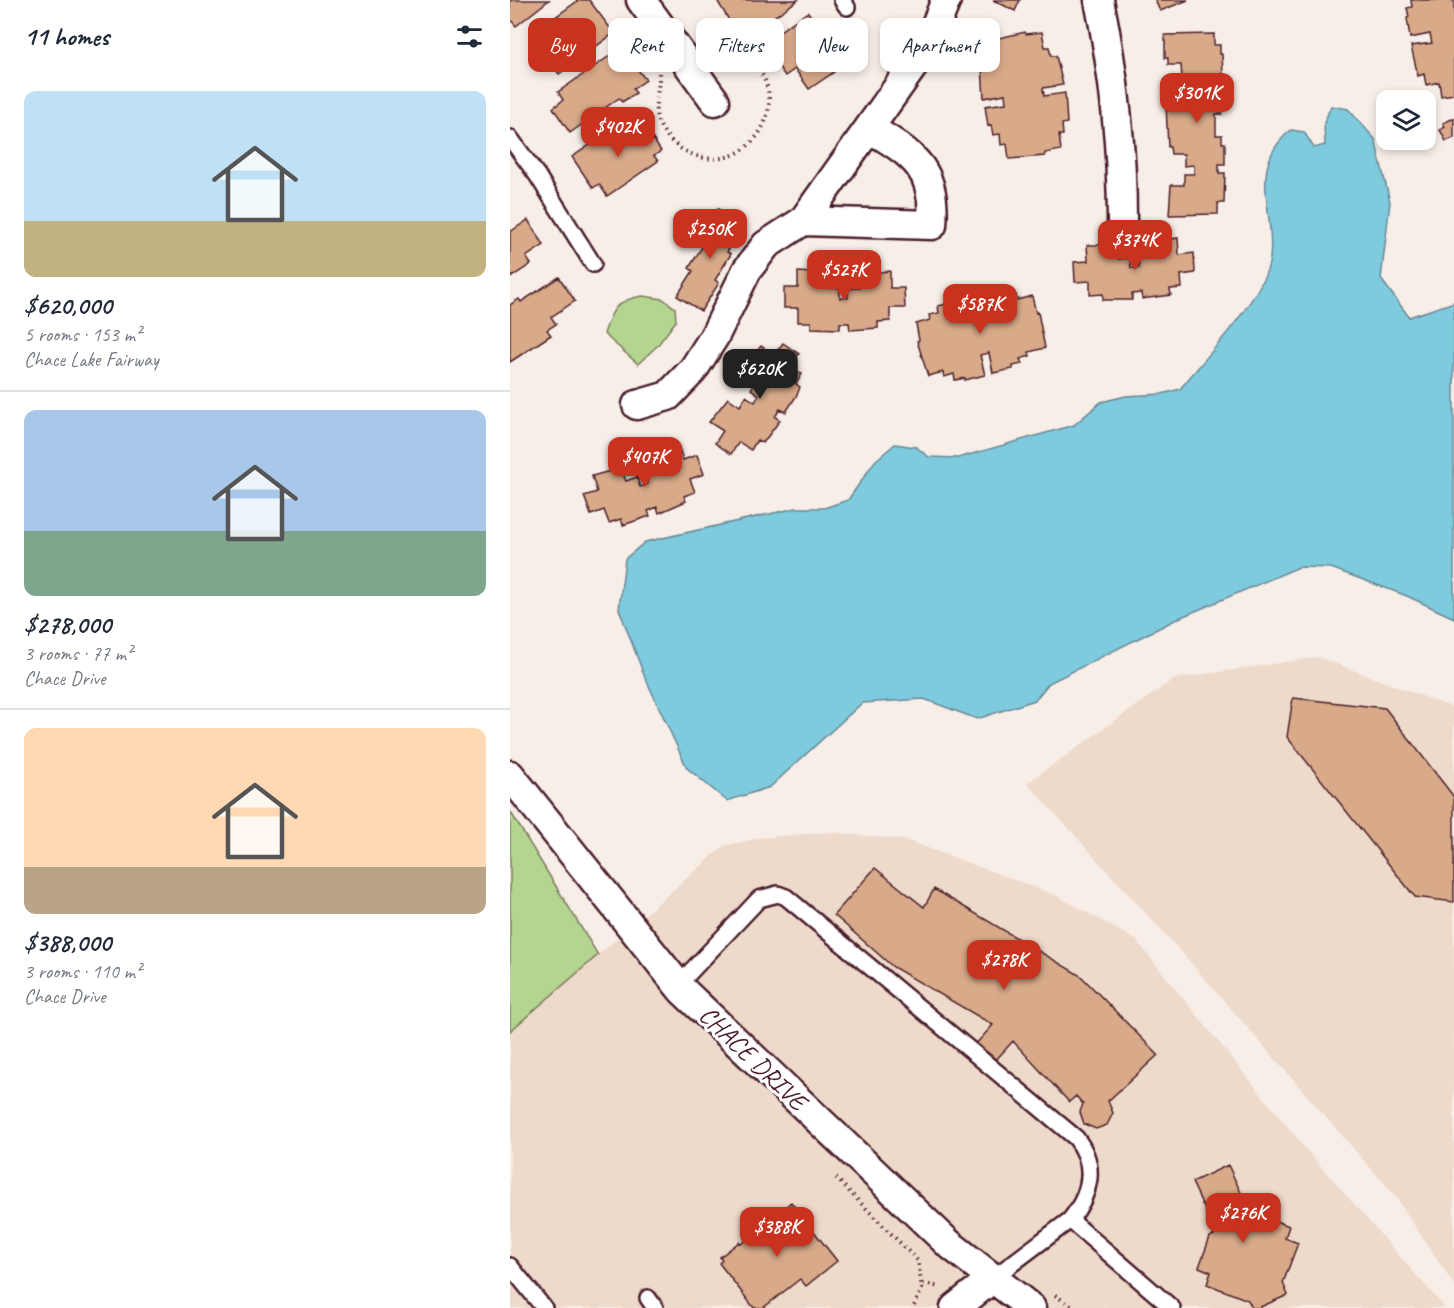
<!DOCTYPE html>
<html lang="en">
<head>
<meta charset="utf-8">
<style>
  :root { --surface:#fff; --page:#f2f2f3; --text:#1f2937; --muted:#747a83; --line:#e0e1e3; --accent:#c8321e }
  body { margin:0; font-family:Caveat,sans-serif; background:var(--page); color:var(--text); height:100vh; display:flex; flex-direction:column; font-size:22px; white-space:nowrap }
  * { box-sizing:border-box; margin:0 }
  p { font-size:20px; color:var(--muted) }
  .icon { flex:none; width:33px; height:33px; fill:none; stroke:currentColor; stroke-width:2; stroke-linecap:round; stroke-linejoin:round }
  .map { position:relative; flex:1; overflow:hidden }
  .drawer { display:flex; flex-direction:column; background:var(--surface); width:510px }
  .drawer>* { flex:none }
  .banner { position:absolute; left:18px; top:18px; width:570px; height:54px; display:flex; gap:12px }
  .fabs { position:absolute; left:866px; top:90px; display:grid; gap:12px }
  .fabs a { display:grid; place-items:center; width:60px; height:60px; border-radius:12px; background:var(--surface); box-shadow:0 3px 9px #0003; font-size:30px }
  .price { position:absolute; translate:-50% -51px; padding:0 14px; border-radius:12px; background:var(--accent); color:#fff; font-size:20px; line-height:39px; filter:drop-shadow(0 2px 3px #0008) }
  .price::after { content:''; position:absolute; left:50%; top:36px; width:18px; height:14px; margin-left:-9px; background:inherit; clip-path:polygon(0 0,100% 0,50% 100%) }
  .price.on { background:#222; color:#fff }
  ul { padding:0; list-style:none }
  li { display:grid; align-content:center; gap:12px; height:318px; padding:0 24px }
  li+li { border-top:2px solid var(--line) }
  li span { display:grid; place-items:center; height:186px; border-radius:12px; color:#555 }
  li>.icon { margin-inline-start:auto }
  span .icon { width:108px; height:108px; fill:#fffc; stroke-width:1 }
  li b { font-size:26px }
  h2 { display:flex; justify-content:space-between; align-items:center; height:72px; padding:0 24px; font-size:26px }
  .tag { padding:0 21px; border-radius:12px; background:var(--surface); box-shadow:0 3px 9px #0003; font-size:21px; line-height:54px }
  .tag.on { background:var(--accent); color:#fff }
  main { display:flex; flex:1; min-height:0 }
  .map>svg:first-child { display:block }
  .built { fill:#eedacb }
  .green { fill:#b3d590; stroke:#7e7a5e; stroke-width:1.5 }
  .water { fill:#7ecbdd; stroke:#698696; stroke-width:1.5 }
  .building { fill:#d8aa89; stroke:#4a1f2b; stroke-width:1.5 }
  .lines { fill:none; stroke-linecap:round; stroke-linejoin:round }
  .lane-casing { stroke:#4a1f2b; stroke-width:20 }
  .street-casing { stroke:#4a1f2b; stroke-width:33 }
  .path { stroke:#4a1f2b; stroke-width:4; stroke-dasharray:1.5 4.5; stroke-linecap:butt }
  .lane { stroke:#fff; stroke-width:15 }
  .street { stroke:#fff; stroke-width:28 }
  .labels { text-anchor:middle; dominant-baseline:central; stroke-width:6; stroke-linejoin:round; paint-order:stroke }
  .street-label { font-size:26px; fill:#4a1f2b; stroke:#fff }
</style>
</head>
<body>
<main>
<section class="drawer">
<h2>11 homes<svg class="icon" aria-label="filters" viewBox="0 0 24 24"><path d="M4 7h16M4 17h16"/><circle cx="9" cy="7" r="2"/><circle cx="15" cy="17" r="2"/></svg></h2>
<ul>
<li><span style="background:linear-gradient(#bfe0f5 70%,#c2b280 0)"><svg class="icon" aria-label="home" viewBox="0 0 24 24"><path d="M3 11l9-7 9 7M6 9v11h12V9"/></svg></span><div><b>$620,000</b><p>5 rooms · 153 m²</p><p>Chace Lake Fairway</p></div></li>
<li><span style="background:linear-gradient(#a9c7e8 65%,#7fa58c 0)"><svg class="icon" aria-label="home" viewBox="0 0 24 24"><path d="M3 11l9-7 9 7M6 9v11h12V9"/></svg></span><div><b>$278,000</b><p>3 rooms · 77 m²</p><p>Chace Drive</p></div></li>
<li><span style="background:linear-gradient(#ffd9b3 75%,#b9a48a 0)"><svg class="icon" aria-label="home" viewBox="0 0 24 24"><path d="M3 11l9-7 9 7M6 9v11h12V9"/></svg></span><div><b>$388,000</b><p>3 rooms · 110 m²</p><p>Chace Drive</p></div></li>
</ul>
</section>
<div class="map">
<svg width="944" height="1308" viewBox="0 0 944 1308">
  <rect width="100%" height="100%" fill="#f7eee7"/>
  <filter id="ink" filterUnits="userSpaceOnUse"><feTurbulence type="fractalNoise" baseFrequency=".0167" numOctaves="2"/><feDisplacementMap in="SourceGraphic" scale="12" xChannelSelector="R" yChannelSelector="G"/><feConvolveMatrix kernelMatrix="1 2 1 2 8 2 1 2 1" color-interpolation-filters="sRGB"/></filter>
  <g filter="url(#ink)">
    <path class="built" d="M808 657 944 708V1285L885 1196 673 954 517 783 664 679Z
      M318 832 396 840 548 896 626 940 794 1147 935 1308H0V1031L214 846 249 838Z"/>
    <path class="green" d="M133 296 153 299 165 308 166 321 147 346 128 364 94 334C102 308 106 300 133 296Z
      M0 811 88 955 0 1031Z"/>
    <path class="water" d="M821 106 838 109 865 139 880 202 871 279 899 317 944 302V618L897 596 821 568 789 567 669 618 539 683 525 700 467 719 414 699 352 703 260 787 217 801 177 768 134 675 109 609 115 559 135 542 286 508H314L338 500 365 461 385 444 406 447 419 457 448 458 564 425 591 402 616 396 652 394 670 389C694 359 756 295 760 258 766 211 736 167 781 130L794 132 804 148 815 145 814 123Z"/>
    <path class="building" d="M0 0H39L6 26 0 19Z
      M69 0H79L104 33 49 74 24 41 39 30 38 28 48 23 44 18Z
      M211 0H288L231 40 208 2Z
      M483 0H510L505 11Z
      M645 0H678L650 11Z
      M901 0H944V94L931 96 929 82 916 85 914 74 908 76 901 46 922 43 920 34 900 38 897 18 899 17 897 8 902 7Z
      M298 12 320 45 311 52 324 72 299 89 285 69 275 76 252 43Z
      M515 32 516 34 532 32 535 47H539L541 56H546L553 85 533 88 534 96 555 93 557 123 552 124 553 135H549L551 150 535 153V156L499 159 497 144 491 145 490 134 483 135 481 125 478 126 475 106 496 103 495 94 474 98 472 67 479 66 477 56H482L480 40Z
      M704 34V45H710V54H712L713 75H707V85H713L714 105H711L712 114H706V135H712V143H715V164H709V173H715L714 203H708V214L659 215 661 185H674V174H684V165L674 166V154H661L660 147H658L656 105H659V97H672L671 85H682V77H672L671 65H658V58H655V35Z
      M111 48 136 80 123 89 126 93 112 102 109 98 60 133 43 108 53 100 48 92Z
      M944 118V138L936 141 930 130 935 127 933 123Z
      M114 122 119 129 124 126 127 130 134 126 151 151 144 156 148 161 97 196 89 184 83 188 62 157Z
      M208 209 233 225 217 252 221 254 205 280 209 283 191 311 167 296 183 271 179 268 195 242 190 239Z
      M18 220 34 245 16 257 21 264 0 278V232Z
      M668 238 669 255 684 253 685 273 671 275 672 288 660 289 661 295 632 299 631 293 622 294V300H593V294L580 295V281L565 282 564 262 578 261 577 245H607L608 259 620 258 621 268H629L628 257H639L638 243Z
      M380 271V288H394L395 308H380V321L368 322V328L340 330 339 323H330V329L301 328V322H288V308H274V288H288V272L319 274V288H330V298H338V288H349V274Z
      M49 277 65 301 41 317 46 324 37 330 41 335 0 362V305L9 299 11 302Z
      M485 290V293L495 290 496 297 506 295 507 300 522 296 526 313 528 312 535 348 519 352 520 356 510 359 512 364 503 366V369L483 373 479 353 470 355 475 375 455 380V378L445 380 444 374 434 377 433 372 418 376 407 341 409 340 406 324 420 320 419 315 429 313 428 306 437 304V301L456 297 461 317 470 315 465 294Z
      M273 343 289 354 281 366 292 374 286 384 290 387 287 395 276 412 270 409 265 417 270 420 253 443 247 440 241 450 229 442 221 454 205 443 213 431 199 422 218 398 230 406 236 396 245 402 249 395 241 389 247 380 236 372 239 368 237 366 251 346 264 355Z
      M168 445 173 460 187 455 194 474 180 479 185 492 174 496 176 501 149 513 147 507 138 511 140 516 113 525 111 519 99 523 94 510 81 515 74 496 87 492 82 476 111 468 116 481 127 477 130 487 138 484 134 474 145 470 140 458 145 456 144 453Z
      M783 698 875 708 944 797V902L905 897 777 737Z
      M365 868 414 907 424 889 571 976 648 1055 598 1101 603 1113 597 1125 586 1129 574 1124 570 1112 573 1104 566 1096 559 1102 503 1041 484 1062 465 1045 483 1025 383 967 324 915Z
      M718 1165 742 1216 748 1214 779 1226 775 1238 788 1243 773 1283 778 1295 748 1308H742L738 1300 697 1284 701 1272 689 1267 700 1237 706 1234 682 1182Z
      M281 1202 327 1261 296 1286 290 1279 253 1308H244L209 1263 212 1260 210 1257 229 1242 231 1244Z"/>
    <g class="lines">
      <defs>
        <path id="lane" d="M332 0 337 7
          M0 138 27 175 83 264
          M168 985 249 899 268 894 276 897 566 1138C588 1166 580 1195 560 1220
          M0 1266 34 1308
          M483 1278 560 1220 662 1308
          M138 1298 145 1308"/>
        <path id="street" d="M131 0 205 101
          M589 0C604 73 612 147 612 221
          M293 221 422 225C427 170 404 155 361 129
          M127 405 158 396 183 370 204 337 237 270 256 245 293 221 418 45 436 0
          M0 775 172 990 438 1243 521 1308
          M445 1308 483 1278"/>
      </defs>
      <use href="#lane" class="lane-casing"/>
      <use href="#street" class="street-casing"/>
      <path class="path" d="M149 73C150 89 143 102 147 118 151 132 164 146 177 152 251 189 308 61 196 42
        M326 1178 408 1261 412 1289 403 1308
        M413 1284 430 1287
        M545 1295 564 1308"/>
      <use href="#lane" class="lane"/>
      <use href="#street" class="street"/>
    </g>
  </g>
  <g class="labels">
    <g class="street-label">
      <text transform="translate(243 1058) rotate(44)">CHACE DRIVE</text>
    </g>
  </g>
</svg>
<div class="fabs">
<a><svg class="icon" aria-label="layers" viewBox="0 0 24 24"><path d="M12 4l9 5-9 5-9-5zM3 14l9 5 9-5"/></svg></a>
</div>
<b class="price" style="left:687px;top:124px">$301K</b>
<b class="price" style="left:108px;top:158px">$402K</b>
<b class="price" style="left:200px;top:260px">$250K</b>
<b class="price" style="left:625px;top:271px">$374K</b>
<b class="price" style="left:334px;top:301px">$527K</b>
<b class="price" style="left:470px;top:335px">$587K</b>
<b class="price on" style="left:250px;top:400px">$620K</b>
<b class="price" style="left:135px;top:488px">$407K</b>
<b class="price" style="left:494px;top:991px">$278K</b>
<b class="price" style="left:733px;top:1244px">$276K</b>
<b class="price" style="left:267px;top:1258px">$388K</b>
<div class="banner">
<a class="tag on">Buy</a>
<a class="tag">Rent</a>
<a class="tag">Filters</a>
<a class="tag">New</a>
<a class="tag">Apartment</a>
</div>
</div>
</main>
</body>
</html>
